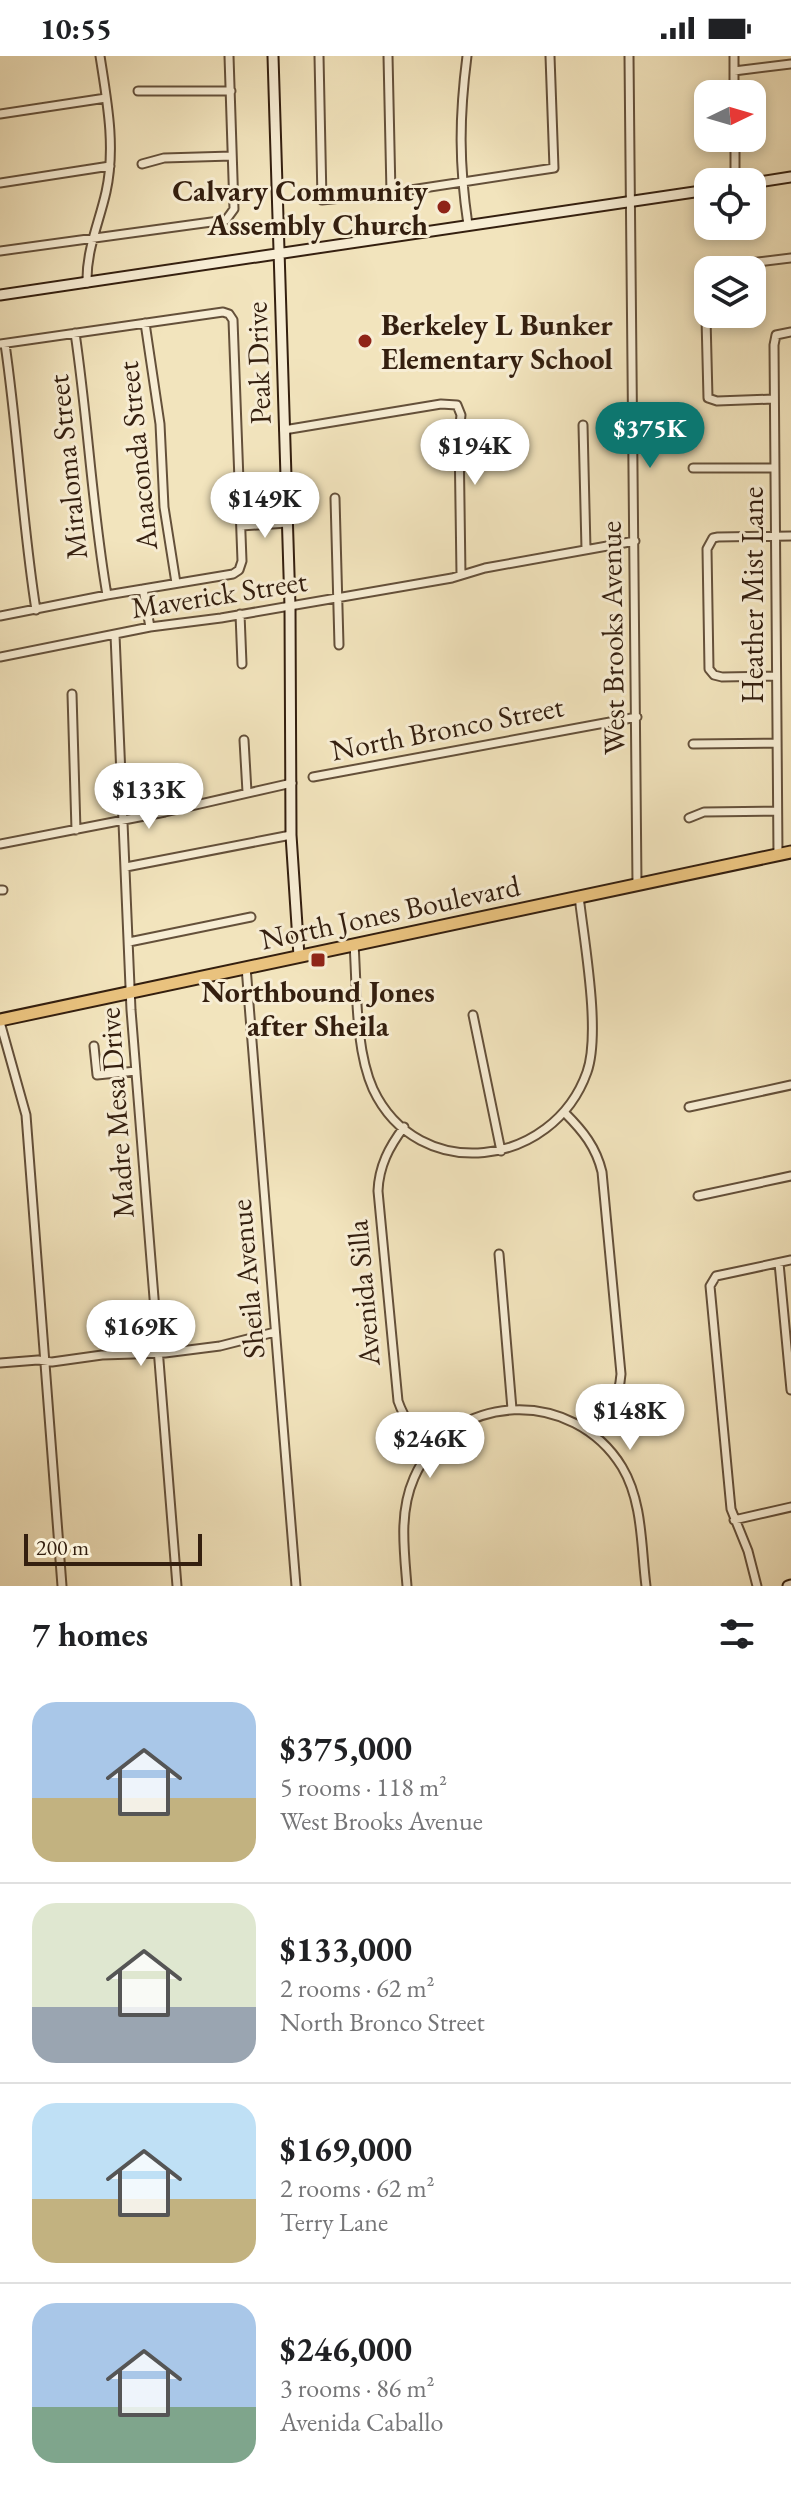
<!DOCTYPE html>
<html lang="en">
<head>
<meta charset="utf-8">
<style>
  :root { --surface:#fff; --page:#f2f2f2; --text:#202124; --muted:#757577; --line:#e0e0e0; --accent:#0f766e }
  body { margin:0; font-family:"EB Garamond",serif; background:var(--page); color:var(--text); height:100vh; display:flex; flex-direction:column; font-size:30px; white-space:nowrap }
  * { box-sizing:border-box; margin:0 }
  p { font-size:26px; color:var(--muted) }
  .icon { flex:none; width:44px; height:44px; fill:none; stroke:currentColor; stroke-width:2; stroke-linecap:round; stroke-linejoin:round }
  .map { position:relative; height:1530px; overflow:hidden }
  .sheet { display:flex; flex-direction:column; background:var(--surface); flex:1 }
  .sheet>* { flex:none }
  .needle { width:52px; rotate:85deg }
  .buttons { position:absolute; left:694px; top:24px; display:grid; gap:16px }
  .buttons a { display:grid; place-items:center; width:72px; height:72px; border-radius:16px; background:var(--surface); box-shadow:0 4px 12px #0003; font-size:40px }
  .scale { position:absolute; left:24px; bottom:20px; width:178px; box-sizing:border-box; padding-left:8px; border:4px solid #341f0f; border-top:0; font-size:22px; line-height:28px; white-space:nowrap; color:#341f0f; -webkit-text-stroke:6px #f7edd4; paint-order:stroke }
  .price { position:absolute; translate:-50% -68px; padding:0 18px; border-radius:28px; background:#fff; color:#222; font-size:26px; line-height:52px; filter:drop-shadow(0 2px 4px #0008) }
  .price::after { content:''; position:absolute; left:50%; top:48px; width:24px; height:18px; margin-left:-12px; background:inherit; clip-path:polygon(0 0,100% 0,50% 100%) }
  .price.current { background:var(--accent); color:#fff }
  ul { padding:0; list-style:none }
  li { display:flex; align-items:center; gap:24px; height:200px; padding:0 32px }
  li+li { border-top:2px solid var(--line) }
  li span { display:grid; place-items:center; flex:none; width:224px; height:160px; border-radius:24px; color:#555 }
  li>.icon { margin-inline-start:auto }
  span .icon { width:96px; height:96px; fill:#fffc; stroke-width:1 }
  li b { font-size:34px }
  h2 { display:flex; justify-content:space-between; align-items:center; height:96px; padding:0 32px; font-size:34px }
  .status { display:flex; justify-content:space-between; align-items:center; height:56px; padding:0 40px; background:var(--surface); direction:ltr }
  .status svg { height:22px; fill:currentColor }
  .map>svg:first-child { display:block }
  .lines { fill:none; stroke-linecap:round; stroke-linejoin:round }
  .street-casing { stroke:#64503a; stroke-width:11 }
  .secondary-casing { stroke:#341f0f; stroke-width:13 }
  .primary-casing { stroke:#341f0f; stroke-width:15 }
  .street { stroke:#f7edd4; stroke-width:7 }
  .secondary { stroke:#f7edd4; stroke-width:9 }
  .primary { stroke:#e9c27e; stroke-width:11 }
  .poi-dot { fill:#8f2418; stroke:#f7edd4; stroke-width:3 }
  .labels { text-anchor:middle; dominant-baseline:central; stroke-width:6; stroke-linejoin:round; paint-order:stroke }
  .poi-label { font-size:30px; font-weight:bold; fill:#341f0f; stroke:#f7edd4; text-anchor:end }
  .street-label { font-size:30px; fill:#341f0f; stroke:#f7edd4 }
</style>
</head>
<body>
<div class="status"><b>10:55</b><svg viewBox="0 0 49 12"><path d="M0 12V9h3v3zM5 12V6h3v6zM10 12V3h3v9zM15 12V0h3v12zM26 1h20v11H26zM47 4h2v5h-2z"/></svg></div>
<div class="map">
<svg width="791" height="1530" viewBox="0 0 791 1530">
  <rect width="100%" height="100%" fill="#f2e4bd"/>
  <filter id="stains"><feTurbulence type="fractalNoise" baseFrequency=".0025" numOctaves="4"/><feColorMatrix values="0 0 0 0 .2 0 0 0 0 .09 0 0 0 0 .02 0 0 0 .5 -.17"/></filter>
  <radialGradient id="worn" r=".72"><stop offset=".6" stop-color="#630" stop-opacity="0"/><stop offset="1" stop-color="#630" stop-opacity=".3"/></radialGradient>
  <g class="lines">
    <defs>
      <path id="street" d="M319 0 322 144 391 137 554 112 550 0
        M388 0 391 137
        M467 0C459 62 459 108 468 169
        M629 0 637 828
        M734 0V38
        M734 15 791 8
        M138 35H231
        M0 58 106 42
        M735 82V126
        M142 108 164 102 232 100
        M0 127 110 110
        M0 195 226 164 234 153 229 0
        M709 214 715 211 791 202
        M708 215 705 222 708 342 717 345 773 343
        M87 227C86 195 99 167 106 136 116 91 107 45 100 0
        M145 267 160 368 164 451 176 527
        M75 277C88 364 92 452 107 539
        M0 288 223 256 229 258 233 264 242 505 239 514 233 518 107 539 0 560
        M5 288C18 377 22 465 36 554
        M583 369 586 493
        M284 374 441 348 457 349 461 359 459 378 461 519
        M693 412H775
        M335 442 339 589
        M241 470 287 467
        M143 533 150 571
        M240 558 242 608
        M115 579 131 954 177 1530
        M0 601 150 571 221 562 452 522 485 512 635 485
        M776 620 722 621 714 619 709 613 707 493 713 482 718 481 791 480
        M72 638 76 774
        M244 684 247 736
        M693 688 777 687
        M313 721 637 661
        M689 762 704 756 777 755
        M0 788 165 756 292 727
        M778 799 774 289 776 279 791 276
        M126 811 291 779
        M0 834H3
        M129 886 251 861
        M354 888C357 932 355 993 373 1033 418 1129 553 1112 587 1016 601 976 584 885 579 840
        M246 911 296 1530
        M473 959 501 1095
        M0 966 26 1059 62 1530
        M94 990 97 1019 136 1015
        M689 1051 791 1029
        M565 1057C583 1075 596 1091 602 1116L621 1318C619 1343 609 1361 596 1381
        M404 1071C389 1091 379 1110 378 1135L398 1345C405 1365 416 1378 431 1393
        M698 1140 791 1120
        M499 1198 512 1353
        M779 1207 791 1334
        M0 1307 38 1304 52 1306 102 1299 165 1297 220 1290 275 1276
        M734 1464 791 1451
        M407 1530C404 1493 399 1456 414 1422 452 1334 574 1332 622 1411 643 1446 641 1491 646 1530
        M757 1530 748 1495 731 1453 710 1230 716 1220 791 1204"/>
      <path id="secondary" d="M273 0 290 550 291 779 299 900
        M752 127 791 121
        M0 239 708 134
        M788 1530 791 1529"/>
      <path id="primary" d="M0 964 791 796"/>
    </defs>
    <use href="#street" class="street-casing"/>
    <use href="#secondary" class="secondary-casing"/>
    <use href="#primary" class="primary-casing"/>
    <use href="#street" class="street"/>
    <use href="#secondary" class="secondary"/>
    <use href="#primary" class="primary"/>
  </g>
  <g class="poi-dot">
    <circle cx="444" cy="151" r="8"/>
    <circle cx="365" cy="285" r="8"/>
    <rect x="310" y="896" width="16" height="16" rx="4"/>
  </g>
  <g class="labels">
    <g class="poi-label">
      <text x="428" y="134">Calvary Community<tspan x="428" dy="34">Assembly Church</tspan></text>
      <text x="381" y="268" text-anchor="start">Berkeley L Bunker<tspan x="381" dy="34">Elementary School</tspan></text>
      <text x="318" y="935" text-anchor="middle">Northbound Jones<tspan x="318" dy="34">after Sheila</tspan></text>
    </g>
    <g class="street-label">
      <text transform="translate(258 307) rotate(-92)">Peak Drive</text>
      <text transform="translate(137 400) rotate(-96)">Anaconda Street</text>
      <text transform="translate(67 411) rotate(-96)">Miraloma Street</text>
      <text transform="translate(219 538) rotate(-9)">Maverick Street</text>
      <text transform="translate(752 539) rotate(-90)">Heather Mist Lane</text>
      <text transform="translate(612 582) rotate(-91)">West Brooks Avenue</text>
      <text transform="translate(447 672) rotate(-11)">North Bronco Street</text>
      <text transform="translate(390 856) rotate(-12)">North Jones Boulevard</text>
      <text transform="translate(116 1057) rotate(-94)">Madre Mesa Drive</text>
      <text transform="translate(247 1223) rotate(-95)">Sheila Avenue</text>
      <text transform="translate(363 1237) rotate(-95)">Avenida Silla</text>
    </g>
  </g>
  <rect width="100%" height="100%" filter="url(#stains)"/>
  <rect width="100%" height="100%" fill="url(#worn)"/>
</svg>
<div class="buttons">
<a><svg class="needle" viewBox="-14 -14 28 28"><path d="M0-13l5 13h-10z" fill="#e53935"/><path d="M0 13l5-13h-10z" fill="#757577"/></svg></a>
<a><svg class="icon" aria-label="locate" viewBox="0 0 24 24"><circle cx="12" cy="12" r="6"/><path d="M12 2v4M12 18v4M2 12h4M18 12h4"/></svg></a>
<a><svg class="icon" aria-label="layers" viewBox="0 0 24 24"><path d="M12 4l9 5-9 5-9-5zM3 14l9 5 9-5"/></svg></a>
</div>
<div class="scale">200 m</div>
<b class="price current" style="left:650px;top:414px">$375K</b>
<b class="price" style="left:475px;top:431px">$194K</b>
<b class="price" style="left:265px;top:484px">$149K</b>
<b class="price" style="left:149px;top:775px">$133K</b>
<b class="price" style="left:141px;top:1312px">$169K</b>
<b class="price" style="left:630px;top:1396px">$148K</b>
<b class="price" style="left:430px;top:1424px">$246K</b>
</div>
<section class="sheet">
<h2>7 homes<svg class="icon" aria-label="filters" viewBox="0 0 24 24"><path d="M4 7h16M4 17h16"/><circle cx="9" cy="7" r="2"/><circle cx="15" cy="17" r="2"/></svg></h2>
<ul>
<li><span style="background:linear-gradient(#a9c7e8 60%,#c2b280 0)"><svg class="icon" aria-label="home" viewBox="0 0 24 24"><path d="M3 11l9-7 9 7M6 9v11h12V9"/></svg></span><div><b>$375,000</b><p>5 rooms · 118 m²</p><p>West Brooks Avenue</p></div></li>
<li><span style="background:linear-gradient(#dfe7d0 65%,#9aa5b1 0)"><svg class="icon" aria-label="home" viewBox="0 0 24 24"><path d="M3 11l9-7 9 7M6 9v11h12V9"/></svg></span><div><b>$133,000</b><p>2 rooms · 62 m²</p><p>North Bronco Street</p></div></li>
<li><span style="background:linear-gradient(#bfe0f5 60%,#c2b280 0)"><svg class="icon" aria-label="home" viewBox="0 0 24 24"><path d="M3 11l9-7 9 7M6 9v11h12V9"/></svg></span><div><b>$169,000</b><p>2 rooms · 62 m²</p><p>Terry Lane</p></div></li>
<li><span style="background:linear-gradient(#a9c7e8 65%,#7fa58c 0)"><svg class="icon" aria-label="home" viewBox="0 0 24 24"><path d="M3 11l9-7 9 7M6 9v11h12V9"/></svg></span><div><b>$246,000</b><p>3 rooms · 86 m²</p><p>Avenida Caballo</p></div></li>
</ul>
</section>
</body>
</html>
